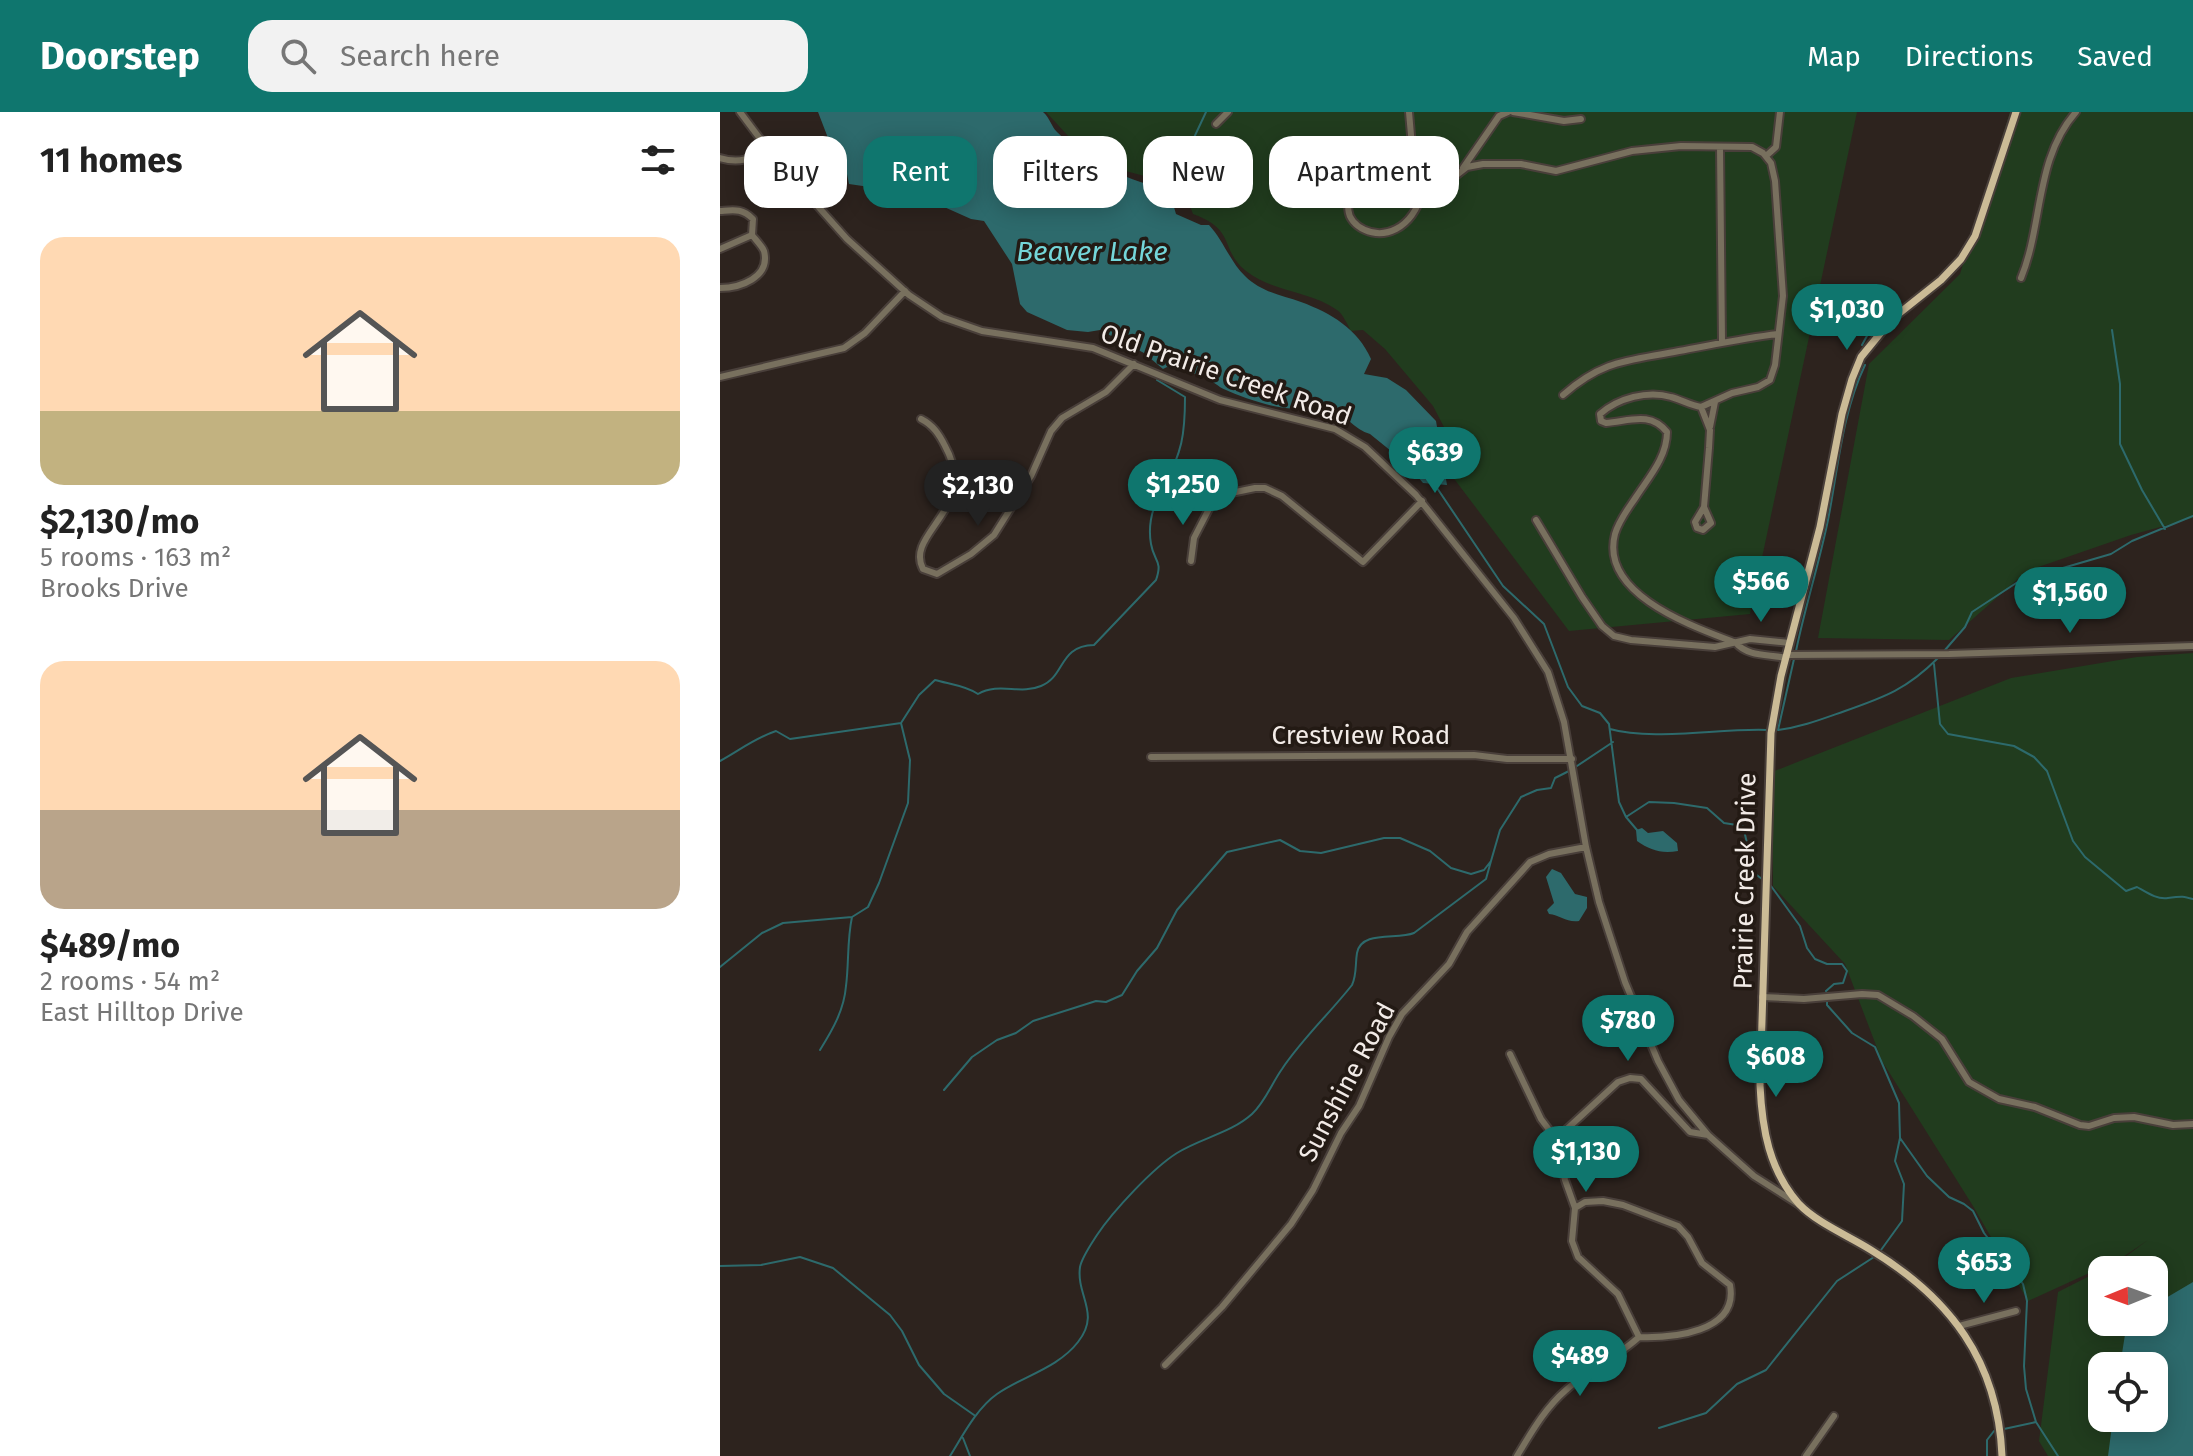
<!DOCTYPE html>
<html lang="en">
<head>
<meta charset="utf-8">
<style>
  :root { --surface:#fff; --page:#f2f2f2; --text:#222; --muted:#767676; --accent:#0f766e }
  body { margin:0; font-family:"Fira Sans",sans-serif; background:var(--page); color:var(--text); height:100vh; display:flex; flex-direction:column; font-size:30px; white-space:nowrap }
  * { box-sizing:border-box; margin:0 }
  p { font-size:26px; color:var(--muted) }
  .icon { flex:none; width:44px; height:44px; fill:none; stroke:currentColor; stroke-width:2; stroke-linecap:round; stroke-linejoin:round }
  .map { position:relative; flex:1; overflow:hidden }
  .sheet { display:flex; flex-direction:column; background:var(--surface); width:720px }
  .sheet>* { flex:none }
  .guide { position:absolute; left:24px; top:24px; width:760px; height:72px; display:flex; gap:16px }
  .needle { width:52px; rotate:269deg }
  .tools { position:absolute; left:1368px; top:1144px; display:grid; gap:16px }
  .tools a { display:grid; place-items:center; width:80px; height:80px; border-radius:16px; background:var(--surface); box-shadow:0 4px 20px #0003; font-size:40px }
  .price { position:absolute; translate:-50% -68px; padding:0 18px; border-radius:28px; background:var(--accent); color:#fff; font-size:26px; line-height:52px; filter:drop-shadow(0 2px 4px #0008) }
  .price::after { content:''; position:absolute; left:50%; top:48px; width:24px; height:18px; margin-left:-12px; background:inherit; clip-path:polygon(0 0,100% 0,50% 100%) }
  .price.active { background:#222; color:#fff }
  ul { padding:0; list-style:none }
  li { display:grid; align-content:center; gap:16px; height:424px; padding:0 40px }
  li span { display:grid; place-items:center; height:248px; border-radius:24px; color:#555 }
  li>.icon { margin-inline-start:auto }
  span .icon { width:144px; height:144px; fill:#fffc; stroke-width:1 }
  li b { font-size:34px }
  h2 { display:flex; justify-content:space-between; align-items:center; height:96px; padding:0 40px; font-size:34px }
  .tag { padding:0 28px; border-radius:24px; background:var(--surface); box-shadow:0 4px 20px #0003; font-size:28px; line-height:72px }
  .tag.active { background:var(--accent); color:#fff }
  header { display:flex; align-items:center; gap:48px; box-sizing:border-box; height:112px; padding:0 40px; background:var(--accent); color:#fff }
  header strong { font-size:38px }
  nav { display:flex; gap:44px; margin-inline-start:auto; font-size:28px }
  .search { width:560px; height:72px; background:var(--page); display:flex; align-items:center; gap:20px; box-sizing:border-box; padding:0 28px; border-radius:24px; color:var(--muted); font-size:30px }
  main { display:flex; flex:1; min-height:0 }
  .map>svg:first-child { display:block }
  .green { fill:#213c1e; fill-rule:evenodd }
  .water { fill:#2d6a6c }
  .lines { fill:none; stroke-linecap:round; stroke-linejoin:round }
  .stream { stroke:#2d6a6c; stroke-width:2 }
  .minor-casing { stroke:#493f3a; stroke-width:10 }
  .major-casing { stroke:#493f3a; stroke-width:11 }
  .minor { stroke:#78705e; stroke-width:6 }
  .major { stroke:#cbbb96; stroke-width:7 }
  .labels { text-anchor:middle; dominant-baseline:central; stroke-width:7; stroke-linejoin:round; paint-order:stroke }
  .street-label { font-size:26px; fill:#f2ebe7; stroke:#231a14 }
  .water-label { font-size:28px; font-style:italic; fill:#74d6d9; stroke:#231a14 }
</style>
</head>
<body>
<header>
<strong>Doorstep</strong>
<div class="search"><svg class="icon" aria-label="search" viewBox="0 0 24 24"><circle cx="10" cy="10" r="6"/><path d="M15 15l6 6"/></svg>Search here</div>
<nav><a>Map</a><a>Directions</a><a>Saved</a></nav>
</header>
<main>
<section class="sheet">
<h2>11 homes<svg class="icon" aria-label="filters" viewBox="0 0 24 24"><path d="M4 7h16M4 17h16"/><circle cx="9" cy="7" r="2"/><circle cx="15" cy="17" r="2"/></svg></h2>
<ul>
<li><span style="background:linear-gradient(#ffd9b3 70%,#c2b280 0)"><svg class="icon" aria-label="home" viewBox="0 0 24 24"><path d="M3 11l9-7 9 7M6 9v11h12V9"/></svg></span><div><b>$2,130/mo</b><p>5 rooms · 163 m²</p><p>Brooks Drive</p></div></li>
<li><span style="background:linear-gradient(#ffd9b3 60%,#b9a48a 0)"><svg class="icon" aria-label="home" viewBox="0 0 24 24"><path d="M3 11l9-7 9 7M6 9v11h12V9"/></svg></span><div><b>$489/mo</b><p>2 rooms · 54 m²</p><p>East Hilltop Drive</p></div></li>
</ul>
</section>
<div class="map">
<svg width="1473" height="1344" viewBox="0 0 1473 1344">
  <rect width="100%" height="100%" fill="#2d231e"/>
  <path class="green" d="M326 0H1137L1030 502 849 519 726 356 724 315 713 294 665 237 643 218 631 219C627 212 623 202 617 198 590 179 552 180 526 159 499 137 517 118 473 102L468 89 467 60 432 66 398 57 362 39Z
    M1290 0H1473V406L1411 423 1307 459 1229 528 1098 526 1149 252 1240 162Z
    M1473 541V1344H1328L1319 1329 1338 1180 1401 1148 1428 1128 1400 1147 1308 1189 1253 1094 1162 949 1125 852 1053 774 1052 660 1291 566 1417 545ZM1382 1158H1434V1210H1382ZM1382 1254H1434V1306H1382Z"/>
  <path class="water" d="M98 0H323C330 6 331 14 337 20 368 50 401 66 442 76L455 65 461 68 451 85 456 102 481 113H489C503 128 511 151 525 164 541 180 561 183 581 190 611 201 638 217 651 247L644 262 667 266 686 278 716 309 727 373 703 371 687 352 650 322C635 318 623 301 608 293L604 295 590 292C574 305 524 286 506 278 498 275 492 268 484 265 473 260 459 259 447 255L443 257 424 241 380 218 368 220 347 218 307 200 300 192 292 152 264 109 251 107 213 90 183 87 163 77 129 72 124 47 108 26Z
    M922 716 928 721 943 719 957 731 958 739C941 742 930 738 917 729L916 718Z
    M832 757 841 761 855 782 867 785V796L859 809C847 811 840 803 829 802L827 798 834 791 826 765Z
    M1473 1170V1344H1388L1393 1306H1434V1254H1400L1407 1210H1434V1193Z"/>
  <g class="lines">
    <path class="stream" d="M456 64 486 0
      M1392 218 1400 272V332L1422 378 1445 417
      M1142 233 1155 209
      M437 268 465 285C465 323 462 340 444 374
      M715 373 783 474 824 512 848 575 862 594 880 601 889 612 899 690 906 705 929 690 954 691 987 696 1004 711 1023 714 1034 761 1042 767
      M1225 538 1245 515 1252 500 1310 462 1336 458 1391 442 1412 429 1473 404
      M1076 539C1085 495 1099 452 1108 408 1118 357 1122 301 1145 253
      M1074 547 1058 618C1082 615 1102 607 1125 599 1165 585 1187 577 1218 546
      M1214 552 1220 612 1228 622 1294 634 1314 645 1327 659 1353 729 1365 745 1406 779 1417 775C1426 780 1437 788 1448 786 1461 785 1459 783 1473 787
      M890 617C931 629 1001 616 1047 618
      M0 649C20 638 35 626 56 619L70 627 181 611 199 583 215 568C229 572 247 574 258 582 279 570 300 583 321 574 346 564 338 534 374 533L436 468C443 448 434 450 431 432 428 415 432 397 440 382
      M857 654 893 630
      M906 705 917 718
      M1051 774 1080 814 1087 836 1095 847 1107 852H1122L1127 859 1123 871 1114 872 1106 879
      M0 855 42 821 63 811 132 805 148 795 159 771 188 691 190 648 181 611
      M1107 888V893L1132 921 1155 935 1179 991 1180 1026 1207 1064 1229 1085 1244 1092 1253 1099 1264 1121 1303 1172 1307 1189 1304 1254 1306 1277 1316 1310 1338 1344
      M100 938C113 917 124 898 126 874 129 851 127 828 132 805
      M224 978 252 945 277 928 296 921 313 909 376 889 386 890 402 883 417 859 437 836 457 798 507 740 560 728 580 739 601 741 664 726H680L710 739 731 756 751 762 764 758 771 749 780 718 801 685 817 678 831 676 835 666 849 659
      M1161 1138 1182 1109 1184 1072 1175 1049 1180 1026
      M0 1154 41 1153 80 1145 113 1156 170 1203 182 1219 199 1253 224 1282 254 1303
      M939 1316 986 1301 1017 1272 1046 1258 1117 1169 1154 1145
      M1284 1317 1316 1310
      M243 1326 250 1344
      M230 1344C243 1323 257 1296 277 1282 303 1264 338 1256 358 1230 381 1201 356 1184 360 1155 362 1145 372 1131 377 1123 393 1099 433 1056 457 1041 481 1026 511 1021 532 1002 545 990 552 971 562 957 582 927 610 901 632 873 637 862 635 853 637 841 641 818 677 828 694 821L766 767 771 749
      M1267 1344V1328L1274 1319"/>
    <defs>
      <path id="minor" d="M20 0 53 44 127 127 189 183 222 205 262 219 373 236 500 288 615 317 645 335 696 383 794 506 828 560 844 610 866 735 879 790 905 870 938 949 959 988 988 1023 1034 1064 1078 1092
        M689 0 695 69 703 79 715 80 747 55 763 52H801L836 59 912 39 961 34 1032 35 1043 41 1051 51 1055 69 1063 184 1055 253 1050 268 1038 275 1012 281 981 295C970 293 962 288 951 285 928 278 898 286 880 302L881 309 886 311C910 309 930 299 947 320 947 345 929 365 916 385 908 397 899 408 895 422 879 483 975 515 1016 531 1028 545 1049 542 1066 546
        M793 0 844 9 861 7
        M496 12 508 0
        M1000 35 1002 229
        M1046 44 1056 35 1060 0
        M0 46C19 52 31 47 48 37
        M743 56 779 4 788 0
        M648 74 684 80 703 79C679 162 589 101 648 74Z
        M0 99C14 98 22 96 33 107L32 123 0 137
        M1301 166C1323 113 1315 46 1356 0
        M0 176C19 176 51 166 44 139 42 134 36 128 32 123
        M0 265 124 236 145 221 185 179
        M843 283C884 247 909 249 959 239 992 233 1024 226 1058 222
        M981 295 990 318 989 336 984 395 975 410 977 416 983 418 991 411 984 395
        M201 307C213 313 219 322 225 334 260 397 184 421 203 457L217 462 251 442 274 423 311 364 331 319 342 306 386 280 414 252
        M990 315 995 290
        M816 408 862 485 882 514 894 524 911 528 995 535 1030 527 1070 531
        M471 449 474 426 491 393 506 382 535 376H545L562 384 643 450 702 389
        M1067 543 1229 542 1473 534
        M431 645 754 643 787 647H852
        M1042 885 1084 887 1142 882 1158 883 1193 904 1222 927 1249 970 1279 987 1315 995 1360 1013 1369 1014 1394 1006 1414 1005 1453 1013 1473 1012
        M790 942 821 1007 836 1027 845 1068 855 1096 852 1129 858 1145 898 1182 919 1225
        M836 1027 898 970 910 966 921 967 970 1020 988 1023
        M855 1096 865 1090 883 1089 903 1093 958 1114 968 1125 982 1151 1010 1173C1019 1221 951 1226 919 1225
        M1239 1214 1296 1199
        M445 1253 502 1195 571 1112 593 1078 621 1021 639 994 669 925 682 902 729 852 747 820 810 750 829 742 866 735
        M797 1344C811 1321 825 1296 846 1278 868 1258 896 1246 919 1225
        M1086 1344 1114 1304"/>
      <path id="major" d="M1282 1344C1278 1249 1230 1186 1151 1138 1129 1124 1097 1111 1079 1092 1049 1058 1042 1017 1040 973L1051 621 1061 564 1100 415 1122 302 1132 267 1141 245 1172 207 1221 168 1241 147 1255 124 1296 0"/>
    </defs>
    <use href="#minor" class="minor-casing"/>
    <use href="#major" class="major-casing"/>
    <use href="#minor" class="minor"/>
    <use href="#major" class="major"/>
  </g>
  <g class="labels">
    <g class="street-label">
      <text transform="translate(506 263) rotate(19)">Old Prairie Creek Road</text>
      <text x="641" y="623">Crestview Road</text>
      <text transform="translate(1025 769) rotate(-89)">Prairie Creek Drive</text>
      <text transform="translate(627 970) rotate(-62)">Sunshine Road</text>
    </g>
    <g class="water-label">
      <text x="372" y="139">Beaver Lake</text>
    </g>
  </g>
</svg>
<div class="tools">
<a><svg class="needle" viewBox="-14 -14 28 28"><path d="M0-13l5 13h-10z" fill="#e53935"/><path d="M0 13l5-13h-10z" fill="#767676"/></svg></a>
<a><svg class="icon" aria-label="locate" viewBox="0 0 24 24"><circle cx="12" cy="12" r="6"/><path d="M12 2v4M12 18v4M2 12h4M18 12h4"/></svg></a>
</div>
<b class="price" style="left:1127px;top:240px">$1,030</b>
<b class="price" style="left:715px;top:383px">$639</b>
<b class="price" style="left:463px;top:415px">$1,250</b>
<b class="price active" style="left:258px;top:416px">$2,130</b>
<b class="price" style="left:1041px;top:512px">$566</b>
<b class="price" style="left:1350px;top:523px">$1,560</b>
<b class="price" style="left:908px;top:951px">$780</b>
<b class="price" style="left:1056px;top:987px">$608</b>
<b class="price" style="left:866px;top:1082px">$1,130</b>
<b class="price" style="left:1264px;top:1193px">$653</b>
<b class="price" style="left:860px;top:1286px">$489</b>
<div class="guide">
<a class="tag">Buy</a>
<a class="tag active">Rent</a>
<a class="tag">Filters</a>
<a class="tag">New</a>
<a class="tag">Apartment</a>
</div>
</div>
</main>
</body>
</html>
